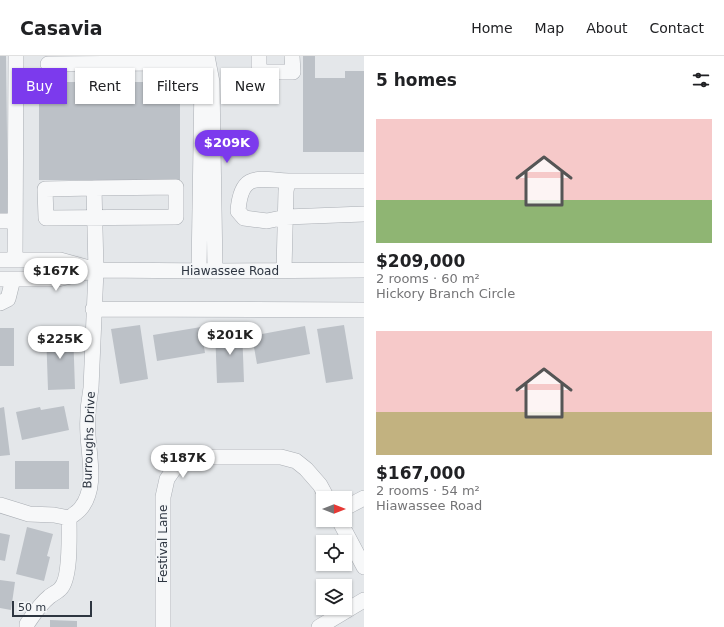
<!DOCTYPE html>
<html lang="en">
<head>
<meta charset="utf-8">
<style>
  :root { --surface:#fff; --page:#f2f2f2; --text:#202124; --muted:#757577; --line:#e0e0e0; --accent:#7c3aed }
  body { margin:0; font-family:"DejaVu Sans",sans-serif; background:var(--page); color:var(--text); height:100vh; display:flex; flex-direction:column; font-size:15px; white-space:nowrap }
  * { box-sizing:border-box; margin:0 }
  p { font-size:13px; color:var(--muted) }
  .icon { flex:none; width:22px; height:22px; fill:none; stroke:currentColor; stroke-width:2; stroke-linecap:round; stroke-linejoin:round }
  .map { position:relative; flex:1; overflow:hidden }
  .details { display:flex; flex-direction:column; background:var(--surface); width:360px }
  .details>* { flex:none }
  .guide { position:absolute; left:12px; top:12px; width:292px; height:36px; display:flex; gap:8px }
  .needle { width:26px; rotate:90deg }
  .fabs { position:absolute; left:316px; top:435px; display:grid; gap:8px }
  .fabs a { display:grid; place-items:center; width:36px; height:36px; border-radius:0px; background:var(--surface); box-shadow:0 1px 3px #0004; font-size:20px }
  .scale { position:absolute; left:12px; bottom:10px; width:80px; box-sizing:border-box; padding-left:4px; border:2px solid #2e3641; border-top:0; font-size:11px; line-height:14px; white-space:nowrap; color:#2e3641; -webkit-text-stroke:3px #f4f6f8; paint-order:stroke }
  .price { position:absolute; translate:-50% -34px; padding:0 9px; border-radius:14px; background:#fff; color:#222; font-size:13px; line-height:26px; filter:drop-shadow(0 1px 2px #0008) }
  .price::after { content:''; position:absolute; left:50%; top:24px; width:12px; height:9px; margin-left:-6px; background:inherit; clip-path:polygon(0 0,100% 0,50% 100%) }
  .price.active { background:var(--accent); color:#fff }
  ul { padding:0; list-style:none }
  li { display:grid; align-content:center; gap:8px; height:212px; padding:0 12px }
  li span { display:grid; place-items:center; height:124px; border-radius:0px; color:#555 }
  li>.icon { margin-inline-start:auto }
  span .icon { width:72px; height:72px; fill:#fffc; stroke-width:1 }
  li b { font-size:17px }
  h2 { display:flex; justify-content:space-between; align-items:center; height:48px; padding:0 12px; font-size:17px }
  .pill { padding:0 14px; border-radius:0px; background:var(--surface); box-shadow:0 1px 3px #0004; font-size:14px; line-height:36px }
  .pill.active { background:var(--accent); color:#fff }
  header { display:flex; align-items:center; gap:24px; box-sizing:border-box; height:56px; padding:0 20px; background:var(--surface); border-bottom:1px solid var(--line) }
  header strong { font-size:19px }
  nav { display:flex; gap:22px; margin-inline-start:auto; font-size:14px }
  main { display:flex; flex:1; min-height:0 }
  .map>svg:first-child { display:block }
  .building { fill:#bcc1c7 }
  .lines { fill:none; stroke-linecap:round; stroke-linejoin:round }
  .minor-casing { stroke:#aaaeb4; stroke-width:16 }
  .minor { stroke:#f7f8f9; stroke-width:15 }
  .labels { text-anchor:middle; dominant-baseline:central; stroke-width:3; stroke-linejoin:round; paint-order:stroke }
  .street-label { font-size:12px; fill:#2e3641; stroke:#f4f6f8 }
</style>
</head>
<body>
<header>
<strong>Casavia</strong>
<nav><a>Home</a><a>Map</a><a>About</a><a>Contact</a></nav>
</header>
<main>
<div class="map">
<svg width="364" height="571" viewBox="0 0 364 571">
  <rect width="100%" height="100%" fill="#e4e7ea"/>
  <path class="building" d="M0 0H6L8 157H0Z
    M303 0H315V22H345V15H364V96H303Z
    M39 26H180V124H39Z
    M140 269 148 323 120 328 111 273Z
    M344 269 353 323 326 327 317 273Z
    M305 270 310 298 257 308 252 280Z
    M201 271 205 297 157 305 153 279Z
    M0 272H14V310H0Z
    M242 272 244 326 217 327 215 273Z
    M73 274 75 333 48 334 46 275Z
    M64 350 69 374 22 384 16 356 40 351 41 354Z
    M4 351 10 399 0 400V352Z
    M15 405H69V433H15Z
    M27 471 53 478 47 500 50 501 44 525 16 518Z
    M0 477 10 479 5 505 0 504Z
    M0 524 15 526 11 554 0 552Z
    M50 564 77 565V571H50Z"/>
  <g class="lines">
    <defs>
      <path id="minor" d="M207 0 212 26 215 215
        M259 0V16H293L292 0
        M48 8 157 7 207 5
        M288 125C257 123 241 116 238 155L244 162 267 165 286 161 364 158
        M0 165H15
        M0 204H60L93 213
        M15 204 16 0
        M284 214 286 135 288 125H364
        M199 215 202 25 206 8
        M0 223H58L96 214 215 215 364 214
        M0 247 8 243 13 223
        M93 253 364 254
        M0 449 29 458 54 459 69 462C73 459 78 456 81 452 97 432 89 402 88 379 87 363 88 348 91 332L96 214 94 132 176 131V161L46 162 45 133 94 132
        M345 452 364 442
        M339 464 364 511
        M27 571V568C34 558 39 549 49 541 52 538 58 536 61 532 71 521 69 477 69 462
        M163 571V441L167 423 174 413 187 405 201 401H281L296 405 306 413 320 429 327 442
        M319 571 364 544"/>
    </defs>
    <use href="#minor" class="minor-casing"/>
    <use href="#minor" class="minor"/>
  </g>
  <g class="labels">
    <g class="street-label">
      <text x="230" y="215">Hiawassee Road</text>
      <text transform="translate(89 384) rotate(-88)">Burroughs Drive</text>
      <text transform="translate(163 488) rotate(-90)">Festival Lane</text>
    </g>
  </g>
</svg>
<div class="fabs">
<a><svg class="needle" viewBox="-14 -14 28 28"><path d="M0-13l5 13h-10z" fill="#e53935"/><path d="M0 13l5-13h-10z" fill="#757577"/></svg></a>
<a><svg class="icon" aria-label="locate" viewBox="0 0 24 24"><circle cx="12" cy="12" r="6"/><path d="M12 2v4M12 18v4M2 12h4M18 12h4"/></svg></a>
<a><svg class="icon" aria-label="layers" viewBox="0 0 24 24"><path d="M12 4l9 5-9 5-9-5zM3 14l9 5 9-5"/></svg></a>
</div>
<div class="scale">50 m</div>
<b class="price active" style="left:227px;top:108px">$209K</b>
<b class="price" style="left:56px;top:236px">$167K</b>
<b class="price" style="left:230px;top:300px">$201K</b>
<b class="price" style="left:60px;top:304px">$225K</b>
<b class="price" style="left:183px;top:423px">$187K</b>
<div class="guide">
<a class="pill active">Buy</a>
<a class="pill">Rent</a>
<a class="pill">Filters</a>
<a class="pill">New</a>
</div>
</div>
<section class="details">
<h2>5 homes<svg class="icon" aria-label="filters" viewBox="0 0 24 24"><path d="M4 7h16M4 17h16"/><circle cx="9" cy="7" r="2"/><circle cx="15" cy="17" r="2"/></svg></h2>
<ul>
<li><span style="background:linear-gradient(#f6c9c9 65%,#8fb573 0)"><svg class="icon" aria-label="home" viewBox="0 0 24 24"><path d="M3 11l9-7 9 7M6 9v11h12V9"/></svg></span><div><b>$209,000</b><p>2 rooms · 60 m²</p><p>Hickory Branch Circle</p></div></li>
<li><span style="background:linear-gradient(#f6c9c9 65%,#c2b280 0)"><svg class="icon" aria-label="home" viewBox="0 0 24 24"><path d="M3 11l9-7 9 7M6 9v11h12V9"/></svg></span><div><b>$167,000</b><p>2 rooms · 54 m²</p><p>Hiawassee Road</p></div></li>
</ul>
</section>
</main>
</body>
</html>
